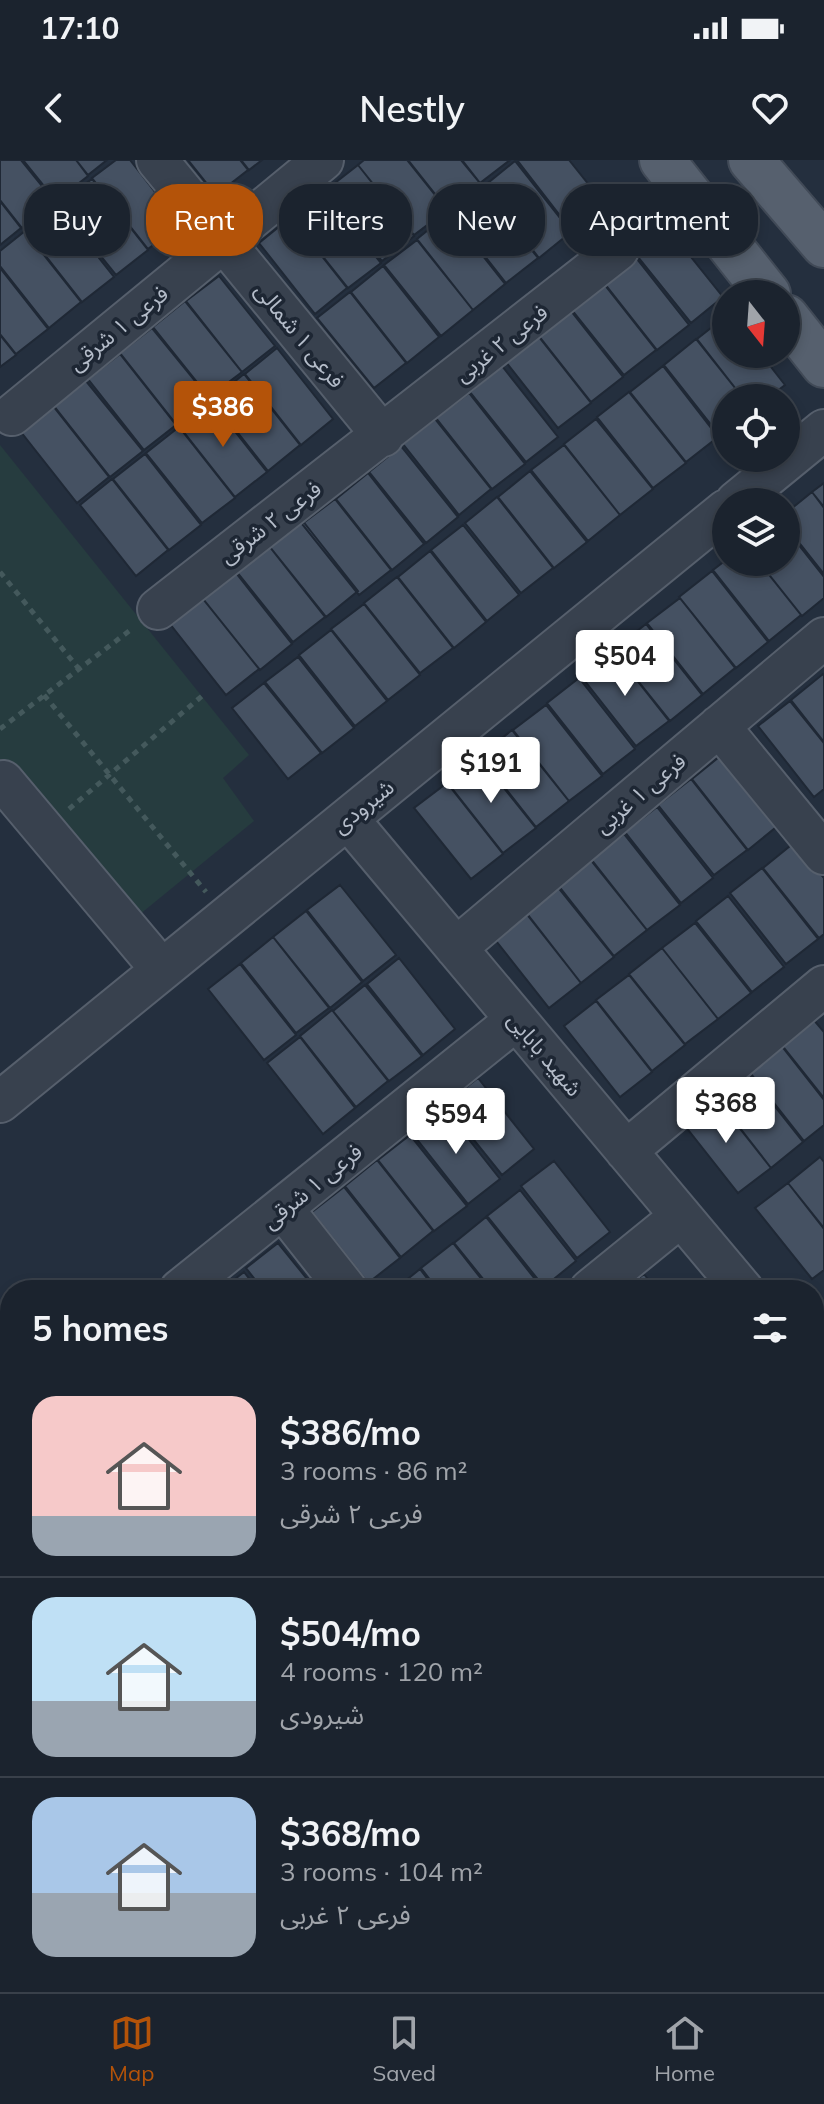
<!DOCTYPE html>
<html lang="en">
<head>
<meta charset="utf-8">
<style>
  :root { --surface:#1b232e; --page:#242b36; --text:#f1f3f6; --muted:#a0a4aa; --line:#39404a; --accent:#b45309 }
  body { margin:0; font-family:Mulish,"Noto Sans Arabic",sans-serif; background:var(--page); color:var(--text); height:100vh; display:flex; flex-direction:column; font-size:30px; white-space:nowrap }
  * { box-sizing:border-box; margin:0 }
  p { font-size:26px; color:var(--muted) }
  .icon { flex:none; width:44px; height:44px; fill:none; stroke:currentColor; stroke-width:2; stroke-linecap:round; stroke-linejoin:round }
  .map { position:relative; flex:1; overflow:hidden }
  .details { position:absolute; left:0px; top:1120px; width:824px; height:712px; display:flex; flex-direction:column; background:var(--surface); border-radius:32px 32px 0 0; box-shadow:0 4px 12px #0003,0 0 0 2px var(--line) }
  .details>* { flex:none }
  .hud { position:absolute; left:24px; top:24px; width:776px; height:72px; display:flex; gap:16px }
  .needle { width:52px; rotate:163deg }
  .fabs { position:absolute; left:712px; top:120px; display:grid; gap:16px }
  .fabs a { display:grid; place-items:center; width:88px; height:88px; border-radius:50%; background:var(--surface); box-shadow:0 4px 12px #0003,0 0 0 2px var(--line); font-size:40px }
  .price { position:absolute; translate:-50% -68px; padding:0 18px; border-radius:8px; background:#fff; color:#222; font-size:26px; line-height:52px; filter:drop-shadow(0 2px 4px #0008) }
  .price::after { content:''; position:absolute; left:50%; top:48px; width:24px; height:18px; margin-left:-12px; background:inherit; clip-path:polygon(0 0,100% 0,50% 100%) }
  .price.active { background:var(--accent); color:#fff }
  ul { padding:0; list-style:none }
  li { display:flex; align-items:center; gap:24px; height:200px; padding:0 32px }
  li+li { border-top:2px solid var(--line) }
  li span { display:grid; place-items:center; flex:none; width:224px; height:160px; border-radius:24px; color:#555 }
  li>.icon { margin-inline-start:auto }
  span .icon { width:96px; height:96px; fill:#fffc; stroke-width:1 }
  li b { font-size:34px }
  h2 { display:flex; justify-content:space-between; align-items:center; height:96px; padding:0 32px; font-size:34px }
  .tag { padding:0 28px; border-radius:32px; background:var(--surface); box-shadow:0 4px 12px #0003,0 0 0 2px var(--line); font-size:28px; line-height:72px }
  .tag.active { background:var(--accent); color:#fff }
  .status { display:flex; justify-content:space-between; align-items:center; height:56px; padding:0 40px; background:var(--surface); direction:ltr }
  .status svg { height:22px; fill:currentColor }
  header { display:flex; justify-content:space-between; align-items:center; height:104px; padding:0 32px; background:var(--surface); font-size:36px; font-weight:600 }
  .tabs { display:flex; justify-content:space-around; align-items:center; height:112px; border-top:2px solid var(--line); background:var(--surface); font-size:22px; color:var(--muted) }
  .tabs a { display:grid; justify-items:center; gap:4px }
  .tabs .active { color:var(--accent) }
  .map>svg:first-child { display:block }
  .green { fill:#263c3f }
  .building { fill:#455162; stroke:#1f2835; stroke-width:2 }
  .lines { fill:none; stroke-linecap:round; stroke-linejoin:round }
  .minor-casing { stroke:#565f6c; stroke-width:44 }
  .major-casing { stroke:#414a57; stroke-width:48 }
  .path { stroke:#44595c; stroke-width:5; stroke-dasharray:6 6; stroke-linecap:butt }
  .minor { stroke:#38414e; stroke-width:40 }
  .major { stroke:#56606e; stroke-width:44 }
  .labels { text-anchor:middle; dominant-baseline:central; stroke-width:7; stroke-linejoin:round; paint-order:stroke }
  .street-label { font-size:22px; fill:#b4bcc9; stroke:#1d2633 }
</style>
</head>
<body>
<div class="status"><b>17:10</b><svg viewBox="0 0 49 12"><path d="M0 12V9h3v3zM5 12V6h3v6zM10 12V3h3v9zM15 12V0h3v12zM26 1h20v11H26zM47 4h2v5h-2z"/></svg></div>
<header><svg class="icon" aria-label="back" viewBox="0 0 24 24"><path d="M15 5l-7 7 7 7"/></svg>Nestly<svg class="icon" aria-label="heart" viewBox="0 0 24 24"><path d="M12 20l-8-8c-3-5 5-10 8-4 3-6 11-1 8 4z"/></svg></header>
<div class="map">
<svg width="824" height="1832" viewBox="0 0 824 1832">
  <rect width="100%" height="100%" fill="#242f3e"/>
  <path class="green" d="M0 285 249 595 223 618 254 661 128 764 0 612Z"/>
  <path class="building" d="M0 0H21L55 42 22 68 0 40Z
    M23 0H76L88 16 56 41Z
    M76 0H107L88 15Z
    M116 0H130L180 64 148 89 92 18Z
    M188 0H240L248 10 216 35Z
    M241 0H262L249 10Z
    M364 0H407L447 50 414 75 358 5Z
    M408 0H461L480 23 447 49Z
    M462 0H510L480 23Z
    M517 0H569L605 45 572 71Z
    M515 1 571 72 539 98 483 27Z
    M358 5 414 76 382 101 326 30Z
    M92 19 148 90 116 115 59 44Z
    M482 27 538 98 506 123 450 52Z
    M324 32 381 103 348 128 292 58Z
    M0 41 21 68 0 85Z
    M58 46 114 117 82 142 26 71Z
    M449 53 505 124 473 150 417 79Z
    M291 57 347 128 315 154 259 83Z
    M667 67 723 137 691 163 634 92Z
    M25 71 81 142 49 168 0 106V91Z
    M417 80 473 150 441 176 384 105Z
    M633 94 689 165 657 190 601 119Z
    M383 106 439 177 407 203 351 132Z
    M0 108 48 169 16 194 0 174Z
    M219 116 275 186 242 212 186 141Z
    M600 119 656 190 624 215 568 145Z
    M350 132 406 203 374 228 317 158Z
    M185 141 242 212 209 237 153 167Z
    M567 146 623 217 591 242 535 171Z
    M726 156V194H761L785 225 768 238H743L697 179Z
    M152 168 209 238 176 264 120 193Z
    M535 172 591 243 558 268 502 197Z
    M0 175 16 195 0 207Z
    M696 179 743 238H726V271L720 276 664 205Z
    M277 188 333 259 301 285 245 214Z
    M120 194 176 265 144 290 88 219Z
    M502 206 558 277 526 302 470 232Z
    M663 206 718 277 686 302 630 232Z
    M244 214 300 285 268 311 212 240Z
    M86 221 143 291 110 317 54 246Z
    M629 232 686 303 653 328 597 257Z
    M469 233 525 304 492 329 436 258Z
    M211 241 267 312 235 337 179 266Z
    M53 246 109 317 77 343 21 272Z
    M435 259 491 329 459 355 403 284Z
    M596 259 653 329 620 355 564 284Z
    M179 267 235 338 202 363 146 293Z
    M564 285 620 355 588 381 531 310Z
    M401 286 458 357 426 383 369 312Z
    M145 294 201 365 169 390 113 319Z
    M530 311 587 382 554 408 498 337Z
    M368 313 424 384 392 410 336 339Z
    M112 319 168 390 136 416 80 345Z
    M824 323V347L812 332Z
    M812 332 824 348V414L786 366V353Z
    M497 337 553 408 521 433 465 363Z
    M335 339 391 410 359 435 302 364Z
    M302 360 358 431 326 457 269 386Z
    M463 365 519 435 487 461 431 390Z
    M786 369 824 417V438L802 456 759 402H786Z
    M269 386 325 457 293 482 237 412Z
    M430 391 486 462 454 488 398 417Z
    M726 400 759 402 801 455 769 481 713 410Z
    M712 411 768 482 736 508 679 437Z
    M236 413 292 484 260 510 203 439Z
    M397 417 453 488 420 513 364 443Z
    M680 438 735 508 703 534 647 463Z
    M203 439 259 509 226 535 170 464Z
    M364 444 420 515 388 540 331 469Z
    M646 464 702 535 670 561 613 490Z
    M331 470 387 541 355 566 299 495Z
    M613 490 669 561 636 586 581 516Z
    M298 497 354 568 322 593 265 522Z
    M823 514 824 515V582L791 540Z
    M579 518 635 589 603 614 547 543Z
    M264 523 321 593 288 619 232 548Z
    M790 541 824 583V629L814 637 758 566Z
    M546 545 602 616 569 641 513 570Z
    M512 570 569 641 536 667 480 596Z
    M724 593 780 664 748 690 692 619Z
    M479 597 536 668 503 693 447 622Z
    M691 619 747 690 714 715 658 645Z
    M447 623 503 694 471 719 414 648Z
    M657 647 713 718 681 743 625 672Z
    M624 674 680 745 647 770 591 699Z
    M795 682 824 718V774L819 778 763 708Z
    M590 699 647 770 614 796 558 725Z
    M762 708 818 779 786 804 730 733Z
    M340 725 396 795 363 821 307 750Z
    M557 726 614 797 581 823 525 751Z
    M728 736 784 807 752 832 696 761Z
    M306 751 362 822 330 848 273 777Z
    M525 752 581 823 549 848 493 777Z
    M695 763 751 833 718 859 662 788Z
    M273 777 329 848 296 873 241 803Z
    M662 788 718 859 685 884 629 814Z
    M399 798 455 869 423 895 367 824Z
    M240 804 296 875 264 900 208 829Z
    M629 815 685 885 652 911 596 840Z
    M365 825 422 896 389 921 333 851Z
    M596 841 652 912 620 937 564 866Z
    M332 850 388 921 356 947 300 876Z
    M813 859 824 872V938L781 884Z
    M300 877 355 948 323 974 267 903Z
    M780 884 824 940V965L804 981 748 910Z
    M747 911 803 982 771 1008 715 936Z
    M478 918 534 989 502 1015 445 944Z
    M715 937 771 1008 738 1033 682 962Z
    M444 948 500 1019 468 1044 412 973Z
    M410 975 467 1046 434 1071 378 1000Z
    M820 997 824 1002V1068L788 1023Z
    M377 1000 433 1071 401 1097 345 1026Z
    M554 1001 610 1072 577 1098 521 1026Z
    M788 1023 824 1069V1110L812 1119 755 1048Z
    M344 1027 400 1098 368 1123 312 1052Z
    M520 1030 576 1101 544 1127 487 1056Z
    M486 1057 542 1128 540 1130H492L454 1083Z
    M278 1083 316 1130H263L246 1108Z
    M453 1083 490 1130H438L421 1108Z
    M420 1109 436 1130H394Z
    M244 1112 258 1130H221Z
    M644 1114 656 1130H624Z
    M824 1280V1345L814 1332V1288Z
    M8 1296 10 1298V1364L0 1352V1303Z
    M814 1336 824 1349V1397L815 1404Z
    M818 1416 824 1424V1491L814 1478V1419Z
    M814 1479 824 1492V1527L814 1535Z
    M0 1527 10 1540V1606L0 1593Z
    M0 1596 10 1609V1616L0 1624Z
    M824 1599V1629L814 1616V1607Z
    M814 1616 824 1629V1695L814 1683Z
    M10 1626V1668L0 1655V1634Z
    M0 1658 10 1671V1737L0 1725Z
    M814 1685 824 1697V1715L814 1722Z
    M0 1726 10 1739 0 1749Z
    M824 1726V1763L814 1751V1734Z
    M814 1751 824 1764V1830L814 1818Z
    M10 1814V1822H19L27 1832H0V1822Z
    M19 1822H72L80 1832H27Z
    M73 1822H126L133 1831 81 1832Z
    M183 1822H216L221 1832H191Z
    M318 1822H371L378 1832H326Z
    M372 1822H425L432 1832H380Z
    M425 1822H458L445 1832H433Z
    M548 1822H590L598 1832H545L541 1827Z
    M592 1822H645L653 1832H600Z
    M648 1822H691L679 1832H656Z
    M699 1822 709 1832H686Z
    M762 1822H814L822 1832H770Z"/>
  <g class="lines">
    <defs>
      <path id="minor" d="M157 0 383 276
        M12 255 323 0
        M736 342 824 270
        M158 449 618 90
        M719 566 824 694
        M3 621 162 810
        M348 659 743 1130
        M456 788 824 478
        M0 942 726 350
        M626 991 824 826
        M284 1050 347 1130
        M180 1130 516 860
        M590 1130 681 1056
        M814 1187 824 1179
        M814 1215 824 1227
        M814 1265 824 1257
        M0 1269 10 1262
        M0 1418 10 1430
        M814 1590 824 1582
        M0 1795 10 1787
        M249 1822 255 1832
        M728 1822 736 1832
        M516 1832 528 1822"/>
      <path id="major" d="M662 0 768 134
        M751 0 824 85
        M786 157 824 205"/>
    </defs>
    <use href="#minor" class="minor-casing"/>
    <use href="#major" class="major-casing"/>
    <path class="path" d="M642 73 663 57
      M0 412 79 509
      M44 535 206 732
      M0 569 133 468
      M69 649 202 536"/>
    <use href="#minor" class="minor"/>
    <use href="#major" class="major"/>
  </g>
  <g class="labels">
    <g class="street-label">
      <text transform="translate(118 168) rotate(-39)">فرعی ۱ شرقی</text>
      <text transform="translate(300 175) rotate(51)">فرعی ۱ شمالی</text>
      <text transform="translate(501 183) rotate(-38)">فرعی ۲ غربی</text>
      <text transform="translate(270 362) rotate(-37)">فرعی ۲ شرقی</text>
      <text transform="translate(640 633) rotate(-40)">فرعی ۱ غربی</text>
      <text transform="translate(363 646) rotate(-39)">شیرودی</text>
      <text transform="translate(545 894) rotate(50)">شهید بابایی</text>
      <text transform="translate(312 1026) rotate(-39)">فرعی ۱ شرقی</text>
    </g>
  </g>
</svg>
<div class="fabs">
<a><svg class="needle" viewBox="-14 -14 28 28"><path d="M0-13l5 13h-10z" fill="#e53935"/><path d="M0 13l5-13h-10z" fill="#a0a4aa"/></svg></a>
<a><svg class="icon" aria-label="locate" viewBox="0 0 24 24"><circle cx="12" cy="12" r="6"/><path d="M12 2v4M12 18v4M2 12h4M18 12h4"/></svg></a>
<a><svg class="icon" aria-label="layers" viewBox="0 0 24 24"><path d="M12 4l9 5-9 5-9-5zM3 14l9 5 9-5"/></svg></a>
</div>
<b class="price active" style="left:223px;top:289px">$386</b>
<b class="price" style="left:625px;top:538px">$504</b>
<b class="price" style="left:491px;top:645px">$191</b>
<b class="price" style="left:726px;top:985px">$368</b>
<b class="price" style="left:456px;top:996px">$594</b>
<div class="hud">
<a class="tag">Buy</a>
<a class="tag active">Rent</a>
<a class="tag">Filters</a>
<a class="tag">New</a>
<a class="tag">Apartment</a>
</div>
<section class="details">
<h2>5 homes<svg class="icon" aria-label="filters" viewBox="0 0 24 24"><path d="M4 7h16M4 17h16"/><circle cx="9" cy="7" r="2"/><circle cx="15" cy="17" r="2"/></svg></h2>
<ul>
<li><span style="background:linear-gradient(#f6c9c9 75%,#9aa5b1 0)"><svg class="icon" aria-label="home" viewBox="0 0 24 24"><path d="M3 11l9-7 9 7M6 9v11h12V9"/></svg></span><div><b>$386/mo</b><p>3 rooms · 86 m²</p><p>فرعی ۲ شرقی</p></div></li>
<li><span style="background:linear-gradient(#bfe0f5 65%,#9aa5b1 0)"><svg class="icon" aria-label="home" viewBox="0 0 24 24"><path d="M3 11l9-7 9 7M6 9v11h12V9"/></svg></span><div><b>$504/mo</b><p>4 rooms · 120 m²</p><p>شیرودی</p></div></li>
<li><span style="background:linear-gradient(#a9c7e8 60%,#9aa5b1 0)"><svg class="icon" aria-label="home" viewBox="0 0 24 24"><path d="M3 11l9-7 9 7M6 9v11h12V9"/></svg></span><div><b>$368/mo</b><p>3 rooms · 104 m²</p><p>فرعی ۲ غربی</p></div></li>
</ul>
</section>
</div>
<nav class="tabs">
<a class="active"><svg class="icon" aria-label="map" viewBox="0 0 24 24"><path d="M3 6l6-2 6 2 6-2v14l-6 2-6-2-6 2zM9 4v14M15 6v14"/></svg>Map</a>
<a><svg class="icon" aria-label="saved" viewBox="0 0 24 24"><path d="M7 4h10v16l-5-4-5 4z"/></svg>Saved</a>
<a><svg class="icon" aria-label="home" viewBox="0 0 24 24"><path d="M3 11l9-7 9 7M6 9v11h12V9"/></svg>Home</a>
</nav>
</body>
</html>
